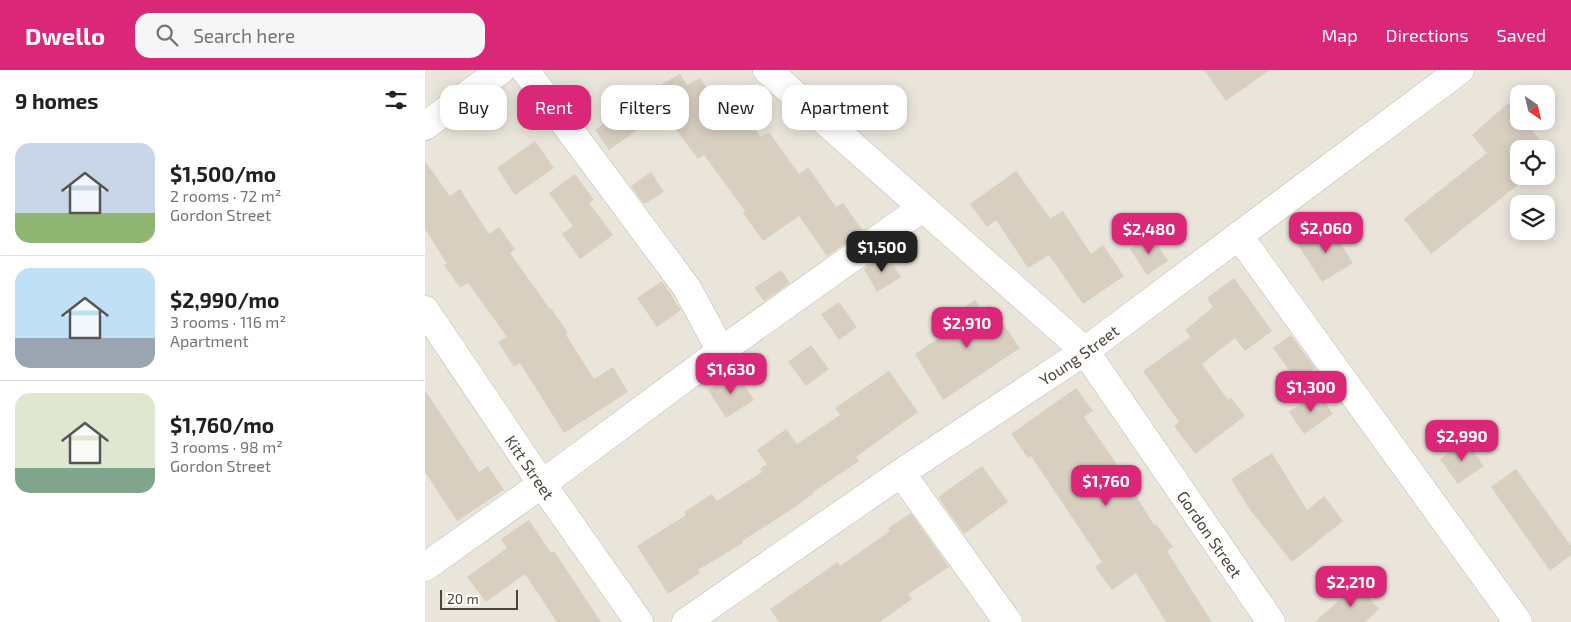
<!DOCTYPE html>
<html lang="en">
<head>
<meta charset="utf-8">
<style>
  :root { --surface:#fff; --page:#f6f6f6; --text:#202124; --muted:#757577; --line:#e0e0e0; --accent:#db2777 }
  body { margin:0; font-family:"Exo 2",sans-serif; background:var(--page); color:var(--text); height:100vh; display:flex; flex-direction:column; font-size:19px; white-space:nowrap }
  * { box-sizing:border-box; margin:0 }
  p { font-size:16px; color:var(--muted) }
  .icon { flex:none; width:28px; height:28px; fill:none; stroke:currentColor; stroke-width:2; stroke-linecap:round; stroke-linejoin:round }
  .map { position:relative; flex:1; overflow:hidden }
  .drawer { display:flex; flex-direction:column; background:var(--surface); width:425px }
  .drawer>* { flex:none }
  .top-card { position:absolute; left:15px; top:15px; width:475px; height:45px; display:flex; gap:10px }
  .needle { width:32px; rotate:146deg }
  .buttons { position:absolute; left:1085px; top:15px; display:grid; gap:10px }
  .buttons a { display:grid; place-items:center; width:45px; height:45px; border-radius:10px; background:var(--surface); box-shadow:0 2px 12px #0003; font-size:25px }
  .scale { position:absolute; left:15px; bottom:12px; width:78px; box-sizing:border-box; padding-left:5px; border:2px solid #4b4439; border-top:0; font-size:14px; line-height:18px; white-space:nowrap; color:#4b4439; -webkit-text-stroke:4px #fff; paint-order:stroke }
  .price { position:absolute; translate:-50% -42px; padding:0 11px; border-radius:10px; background:var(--accent); color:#fff; font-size:16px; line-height:32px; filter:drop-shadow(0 1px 2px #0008) }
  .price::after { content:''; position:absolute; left:50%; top:30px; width:15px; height:11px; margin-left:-8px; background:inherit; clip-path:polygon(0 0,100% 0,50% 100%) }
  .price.on { background:#222; color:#fff }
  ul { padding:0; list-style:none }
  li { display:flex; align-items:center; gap:15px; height:125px; padding:0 15px }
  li+li { border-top:1px solid var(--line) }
  li span { display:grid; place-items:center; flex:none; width:140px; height:100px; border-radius:15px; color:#555 }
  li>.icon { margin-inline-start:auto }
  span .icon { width:60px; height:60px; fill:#fffc; stroke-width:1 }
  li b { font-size:21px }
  h2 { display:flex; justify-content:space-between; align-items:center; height:60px; padding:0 15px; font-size:21px }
  .chip { padding:0 18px; border-radius:15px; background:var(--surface); box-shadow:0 2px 12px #0003; font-size:18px; line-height:45px }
  .chip.on { background:var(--accent); color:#fff }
  header { display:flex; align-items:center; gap:30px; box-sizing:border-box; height:70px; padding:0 25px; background:var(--accent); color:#fff }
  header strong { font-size:24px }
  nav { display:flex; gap:28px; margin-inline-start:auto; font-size:18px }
  .search { width:350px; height:45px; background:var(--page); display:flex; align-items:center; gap:12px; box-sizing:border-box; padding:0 18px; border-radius:15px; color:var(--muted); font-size:19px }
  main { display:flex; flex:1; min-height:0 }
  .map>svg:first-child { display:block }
  .residential { fill:#eae5da; fill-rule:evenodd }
  .building { fill:#d8cfc1 }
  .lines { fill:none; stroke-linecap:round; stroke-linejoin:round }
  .minor-casing { stroke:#c2bbae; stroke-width:29 }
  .minor { stroke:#fff; stroke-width:28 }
  .labels { text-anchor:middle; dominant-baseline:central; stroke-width:5; stroke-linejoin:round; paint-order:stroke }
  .street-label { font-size:16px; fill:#4b4439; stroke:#fff }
</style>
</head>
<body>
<header>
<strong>Dwello</strong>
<div class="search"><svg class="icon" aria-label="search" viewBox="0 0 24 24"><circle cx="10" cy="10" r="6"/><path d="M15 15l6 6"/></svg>Search here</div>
<nav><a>Map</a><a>Directions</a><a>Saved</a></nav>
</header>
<main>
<section class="drawer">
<h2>9 homes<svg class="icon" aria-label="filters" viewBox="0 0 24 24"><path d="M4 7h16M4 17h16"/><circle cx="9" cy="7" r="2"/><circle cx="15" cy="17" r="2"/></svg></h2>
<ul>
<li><span style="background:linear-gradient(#c9d6e8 70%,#8fb573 0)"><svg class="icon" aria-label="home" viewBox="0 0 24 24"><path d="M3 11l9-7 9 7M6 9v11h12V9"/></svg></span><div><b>$1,500/mo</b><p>2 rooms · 72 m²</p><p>Gordon Street</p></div></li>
<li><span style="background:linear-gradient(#bfe0f5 70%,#9aa5b1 0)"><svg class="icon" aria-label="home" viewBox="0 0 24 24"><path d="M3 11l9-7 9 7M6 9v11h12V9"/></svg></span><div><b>$2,990/mo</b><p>3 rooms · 116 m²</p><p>Apartment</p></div></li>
<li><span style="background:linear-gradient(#dfe7d0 75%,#7fa58c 0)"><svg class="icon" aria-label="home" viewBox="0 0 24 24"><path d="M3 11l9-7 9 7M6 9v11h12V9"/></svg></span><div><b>$1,760/mo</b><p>3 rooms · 98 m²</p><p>Gordon Street</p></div></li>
</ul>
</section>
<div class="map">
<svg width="1146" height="552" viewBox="0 0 1146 552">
  <rect width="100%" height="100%" fill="#f6f3ec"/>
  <path class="residential" d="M0 0H1146V552H0ZM1094 24H1121V51H1094ZM1094 79H1121V106H1094ZM1094 134H1121V161H1094Z"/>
  <path class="building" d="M779 0H845L801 31Z
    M255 4 262 15 275 8 292 35 305 26 336 67 344 62 374 104 383 97 411 137 418 133 438 161 402 186 374 146 338 171 318 143 320 141 279 85 273 89 245 52 240 55 234 45 184 80 170 60 225 21Z
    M1083 33 1094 45V51H1099L1114 69 1105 76 1108 79H1094V106H1104L1006 184 979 149 1062 83 1047 65Z
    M110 71 129 98 90 125 72 98Z
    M0 91 25 126 35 119 64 164 74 157 90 179 85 183 125 239 126 238 143 263 141 265 169 309 188 297 203 322 139 363 95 293 89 297 73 272 82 267 43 213 35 218 19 195 22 194 0 159Z
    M591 101 625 148 638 141 666 184 678 175 699 206 658 234 624 185 603 198 571 150 562 157 545 134Z
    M226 102 239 122 219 134 206 116Z
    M150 104 169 130 164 133 188 165 155 189 137 164 148 156 124 123Z
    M904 155 928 193 897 212 873 175Z
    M726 165 743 191 722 205 705 179Z
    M462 185 476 207 452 222 439 199 456 187 457 188Z
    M356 200 365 213 339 231 329 218Z
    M809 208 847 261 820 281 810 268 777 294 803 330 806 328 820 346 770 384 749 356 754 352 718 301 766 267 760 260 788 237 782 228Z
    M237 211 256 240 232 257 212 228Z
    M550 230 557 240 565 235 595 278 518 330 490 284 530 257 524 248Z
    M414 232 432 257 414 270 396 244Z
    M866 265 890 298 872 311 848 278Z
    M386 275 404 299 381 316 363 292Z
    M464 301 493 342 431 387 434 391 388 422 389 423 370 437 317 471 318 473 273 500 275 503 243 524 212 476 261 445 259 442 287 424 292 431 337 402 335 399 342 394 332 380 361 359 372 374 415 345 410 338Z
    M311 302 329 330 301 348 283 320Z
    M651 318 668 341 659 347 687 387 729 455 731 454 748 477 742 481 787 552H741L711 503 687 520 670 497 677 492 606 386 603 388 586 364Z
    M0 320 54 402 63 396 79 420 32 451 0 402Z
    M893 322 908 344 879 364 864 342Z
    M1041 371 1059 396 1033 414 1015 389Z
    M847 383 882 440 899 426 918 451 867 492 825 440 806 409Z
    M557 396 583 432 539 464 513 427Z
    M1091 399 1146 476V485L1125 501 1066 417Z
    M486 443 524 497 483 524 487 529 455 552H354L345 539 413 492 415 496 465 461 463 458Z
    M104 450 126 483 129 481 176 552H132L100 504 61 532 42 507 82 478 76 469Z
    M932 514 954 539 940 552H890Z"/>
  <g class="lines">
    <defs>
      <g id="minor">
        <path d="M100 0 262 218 296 281"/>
        <path id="s1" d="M342 0 660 281 846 552"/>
        <path d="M0 56 76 0"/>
        <path d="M814 166 1093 552"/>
        <path id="s2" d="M0 240 117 414 214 552"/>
        <path d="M476 403 583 552"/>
        <path d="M0 497 117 414 296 281 497 138"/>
        <path id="s3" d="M261 552 476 403 660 281 1035 0"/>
      </g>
    </defs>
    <use href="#minor" class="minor-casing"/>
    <use href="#minor" class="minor"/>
  </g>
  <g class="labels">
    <g class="street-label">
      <text stroke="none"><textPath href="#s3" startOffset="475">Young Street</textPath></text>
      <text stroke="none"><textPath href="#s2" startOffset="189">Kitt Street</textPath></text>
      <text stroke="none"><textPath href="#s1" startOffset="646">Gordon Street</textPath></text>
    </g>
  </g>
</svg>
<div class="buttons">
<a><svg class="needle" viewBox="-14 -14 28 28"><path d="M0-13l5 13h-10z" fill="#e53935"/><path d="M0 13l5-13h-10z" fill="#757577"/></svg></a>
<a><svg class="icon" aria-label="locate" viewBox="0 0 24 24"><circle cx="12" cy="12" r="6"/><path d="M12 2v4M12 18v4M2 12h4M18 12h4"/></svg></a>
<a><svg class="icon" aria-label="layers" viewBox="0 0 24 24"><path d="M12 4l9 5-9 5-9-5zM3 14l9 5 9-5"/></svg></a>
</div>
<div class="scale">20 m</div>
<b class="price" style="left:901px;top:184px">$2,060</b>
<b class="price" style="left:724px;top:185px">$2,480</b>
<b class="price on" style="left:457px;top:203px">$1,500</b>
<b class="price" style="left:542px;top:279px">$2,910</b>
<b class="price" style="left:306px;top:325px">$1,630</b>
<b class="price" style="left:886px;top:343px">$1,300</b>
<b class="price" style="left:1037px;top:392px">$2,990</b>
<b class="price" style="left:681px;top:437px">$1,760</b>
<b class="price" style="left:926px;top:538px">$2,210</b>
<div class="top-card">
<a class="chip">Buy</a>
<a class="chip on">Rent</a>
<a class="chip">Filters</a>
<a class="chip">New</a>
<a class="chip">Apartment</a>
</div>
</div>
</main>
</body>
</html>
